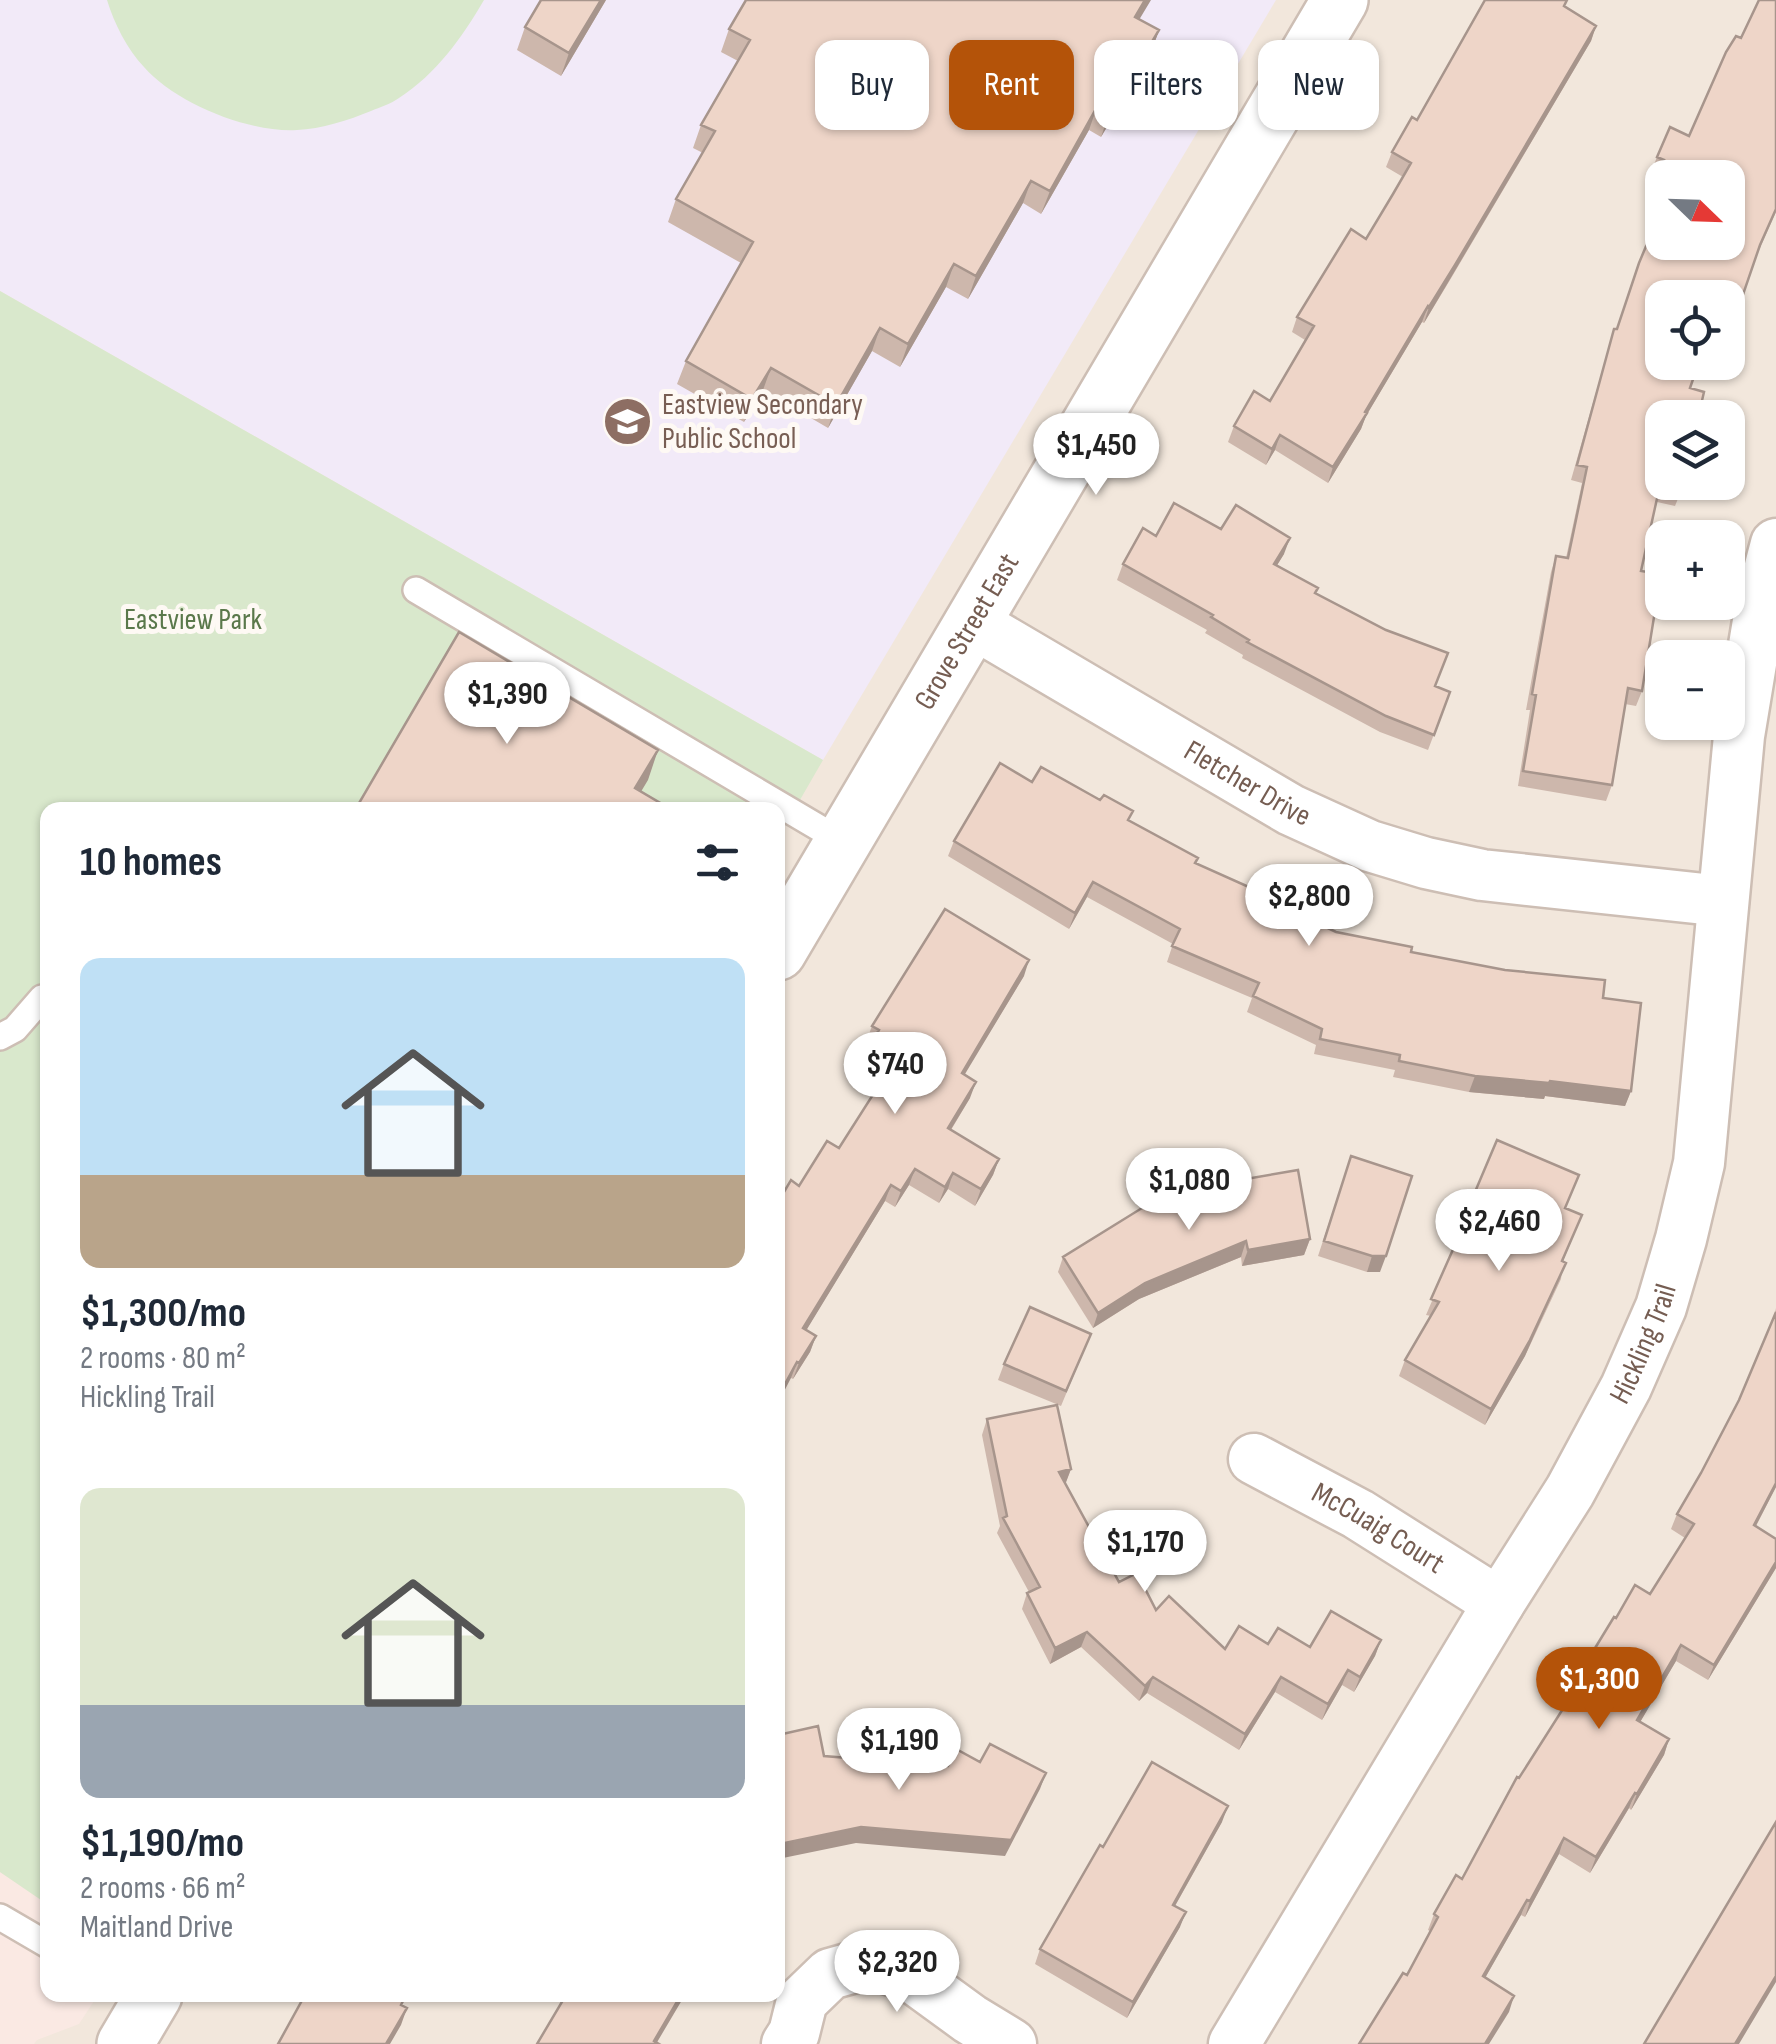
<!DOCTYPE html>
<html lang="en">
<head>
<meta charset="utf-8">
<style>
  :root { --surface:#fff; --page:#f2f2f3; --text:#1f2937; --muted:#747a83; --accent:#b45309 }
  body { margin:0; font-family:"Sofia Sans Condensed",sans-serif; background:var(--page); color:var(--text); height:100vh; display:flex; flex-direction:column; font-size:38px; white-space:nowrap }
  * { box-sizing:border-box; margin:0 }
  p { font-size:32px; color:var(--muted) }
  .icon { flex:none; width:55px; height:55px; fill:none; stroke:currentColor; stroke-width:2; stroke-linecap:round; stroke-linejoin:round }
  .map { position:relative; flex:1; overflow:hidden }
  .panel { position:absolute; left:40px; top:802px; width:745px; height:1200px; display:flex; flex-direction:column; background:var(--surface); border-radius:20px; box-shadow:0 2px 8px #0004 }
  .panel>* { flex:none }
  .banner { position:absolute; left:815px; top:40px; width:810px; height:90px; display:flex; gap:20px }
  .needle { width:65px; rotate:113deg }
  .buttons { position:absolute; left:1645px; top:160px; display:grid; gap:20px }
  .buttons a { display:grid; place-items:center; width:100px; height:100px; border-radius:20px; background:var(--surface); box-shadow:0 2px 8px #0004; font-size:50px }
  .price { position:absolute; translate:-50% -85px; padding:0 22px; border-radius:35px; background:#fff; color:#222; font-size:32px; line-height:65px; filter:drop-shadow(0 2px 5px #0008) }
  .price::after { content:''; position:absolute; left:50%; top:60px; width:30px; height:22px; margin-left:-15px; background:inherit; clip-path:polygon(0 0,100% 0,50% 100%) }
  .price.current { background:var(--accent); color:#fff }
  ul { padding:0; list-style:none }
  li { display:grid; align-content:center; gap:20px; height:530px; padding:0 40px }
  li span { display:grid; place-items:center; height:310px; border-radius:20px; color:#555 }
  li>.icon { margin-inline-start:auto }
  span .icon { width:180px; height:180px; fill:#fffc; stroke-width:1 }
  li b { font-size:42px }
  h2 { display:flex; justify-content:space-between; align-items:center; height:120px; padding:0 40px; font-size:42px }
  .tag { padding:0 35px; border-radius:20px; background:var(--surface); box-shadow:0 2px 8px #0004; font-size:35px; line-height:90px }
  .tag.current { background:var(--accent); color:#fff }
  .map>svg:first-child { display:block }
  .residential { fill:#f2e7dc; fill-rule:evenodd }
  .commercial { fill:#fae9e3 }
  .education { fill:#f2eaf8 }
  .green { fill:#d9e8cc }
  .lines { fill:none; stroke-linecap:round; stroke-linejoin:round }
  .service-casing { stroke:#cdbeb4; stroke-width:30 }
  .minor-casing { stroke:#cdbeb4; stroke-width:55 }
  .tertiary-casing { stroke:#cdbeb4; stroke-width:60 }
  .service { stroke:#fff; stroke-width:25 }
  .minor { stroke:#fff; stroke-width:50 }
  .tertiary { stroke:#fff; stroke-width:55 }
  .wall { fill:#cdb7ac }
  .shaded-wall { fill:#a7958c }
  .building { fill:#eed5c8; stroke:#a7958c; stroke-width:2.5 }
  .labels { text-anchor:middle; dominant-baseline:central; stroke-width:10; stroke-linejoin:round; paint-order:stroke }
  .education-label { font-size:30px; fill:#785e54; stroke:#fef9f4; text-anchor:start }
  .park-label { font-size:30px; fill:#5a784b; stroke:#fef9f4 }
  .street-label { font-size:30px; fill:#755d52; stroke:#fef9f4 }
</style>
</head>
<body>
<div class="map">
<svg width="1776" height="2044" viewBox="0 0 1776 2044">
  <rect width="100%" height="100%" fill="#fbf5ed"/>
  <path class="residential" d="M0 0H1776V2044H0ZM1662 178H1728V242H1662ZM1662 298H1728V362H1662ZM1662 418H1728V482H1662ZM1662 538H1728V602H1662ZM1662 658H1728V722H1662ZM48 810H778V1995H48Z"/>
  <path class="commercial" d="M0 1872 47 1904 48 1995H98L79 2024 37 2040 34 2044H0Z"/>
  <path class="education" d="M0 0H1276L823 760 0 291Z"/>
  <path class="green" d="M107 0H484C461 39 437 73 399 98 391 104 380 107 371 111 349 120 321 129 297 130 249 133 175 103 144 67 127 49 114 23 107 0Z
    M0 291 823 760 778 838V810H48L47 1904 0 1872Z"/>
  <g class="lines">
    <defs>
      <path id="service" d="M416 590 843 842
        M0 1037 15 1029 42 998 48 1002
        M0 1917 48 1945"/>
      <g id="minor">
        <path id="s1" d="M973 623 1291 810 1370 846 1426 863 1482 875 1723 901"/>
        <path id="s2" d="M1254 1459 1358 1514 1499 1603"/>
        <path d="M787 2044 794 2033 802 2001 830 1974 869 1963 911 1976 970 2019 1011 2044"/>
        <path id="s3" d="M1234 2044 1499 1603 1570 1491 1626 1387 1661 1307 1681 1239 1699 1163 1739 736 1762 597 1776 544"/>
      </g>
      <g id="tertiary">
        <path id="s4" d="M778 952 1340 0"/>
        <path d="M125 2044 154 1995"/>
      </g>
    </defs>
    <use href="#service" class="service-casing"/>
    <use href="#minor" class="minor-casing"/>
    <use href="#tertiary" class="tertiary-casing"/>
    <use href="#service" class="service"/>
    <use href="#minor" class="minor"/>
    <use href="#tertiary" class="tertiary"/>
  </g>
  <path class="wall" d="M606 0 561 76 517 50 525 27Z
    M1776 0V212L1756 257 1731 331 1728 330V298H1662L1690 388 1681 491 1675 506 1657 502 1641 571 1642 691 1636 706 1625 704 1612 785 1606 801 1518 786 1530 710H1526L1551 572 1556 556 1566 558 1582 483 1571 480 1614 329H1617L1728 242 1662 178V208L1647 202 1657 175 1651 172 1657 157 1689 136 1741 38Z
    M1566 7 1596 26 1591 41 1450 280 1424 323 1422 322 1366 416 1361 429 1328 483 1275 450 1266 465 1228 442 1234 426 1270 401 1305 340 1292 332 1297 317 1366 239 1403 177 1386 167 1392 152 1417 120Z
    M1139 19 1159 30 1151 53 1101 137 1089 130 1041 214 1023 203 968 299 946 287 900 367 872 351 828 428 763 390 744 422 677 384 686 361 741 263 668 222 676 199 703 153 693 148 701 125 738 61 721 52 729 29Z
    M1221 529 1284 554 1277 565 1318 588 1316 593 1435 686 1450 692 1428 750 1380 732 1242 658 1243 655 1205 633 1207 630 1117 580 1123 564 1156 536Z
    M1032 782 1100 800 1129 820 1198 858 1196 864 1336 932 1411 952 1603 998 1631 1091 1625 1106 1545 1096 1544 1099 1469 1092 1393 1077 1395 1070 1314 1054 1316 1045 1247 1012 1252 998 1167 962 1173 944 1087 897 1069 929 948 856 954 841Z
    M1024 976 964 1074 970 1098 951 1130 999 1159 993 1175 975 1206 948 1189 939 1203 909 1185 895 1207 885 1201 806 1330 816 1336 810 1352 793 1379 791 1378 799 1186 839 1148 874 1094 852 1080 858 1064 870 1044 866 1042 872 1026Z
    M1351 1156 1380 1272H1367L1318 1256Z
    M1298 1170 1310 1239 1304 1255 1242 1266 1241 1257 1139 1299 1093 1328 1058 1272 1063 1257Z
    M1472 1199 1566 1208 1582 1215 1563 1261 1561 1279 1525 1356 1485 1425 1399 1376 1405 1360 1431 1316 1426 1315 1469 1215H1467Z
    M1776 1308V1487L1756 1526 1776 1539V1568L1708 1680 1676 1661 1640 1722 1669 1739 1664 1755 1631 1810 1629 1808 1590 1873 1559 1854 1525 1917 1521 1915 1485 1978 1509 2012 1407 1975 1430 1931 1428 1930 1434 1914 1462 1879 1519 1778 1585 1674 1589 1658 1616 1618 1650 1594 1685 1538 1671 1529 1677 1514 1701 1473 1739 1400 1774 1318Z
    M1091 1334 1061 1406 998 1380 1004 1364Z
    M987 1419 1071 1469 1065 1484 1119 1582 1156 1610 1225 1649 1268 1644 1310 1647 1381 1640 1375 1656 1354 1692 1342 1685 1322 1720 1275 1692 1239 1750 1147 1693 1139 1701 1081 1647 1050 1664 1022 1609 1027 1593 1029 1592 997 1533 1000 1526 982 1435Z
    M1222 1822 1175 1906 1180 1927 1127 2018 1035 1964 1040 1949 1103 1847Z"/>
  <path class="shaded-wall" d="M601 0H606L561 76 569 53Z
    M1145 0H1151L1127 40 1135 17Z
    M1596 26 1591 41 1424 323 1429 307Z
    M1159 30 1151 53 1101 137 1109 114Z
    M1097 107 1089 130 1041 214 1050 191Z
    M1031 181 1023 203 968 299 976 276Z
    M954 264 946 287 900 367 908 344Z
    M1428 306 1422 322 1366 416 1361 429 1328 483 1333 467 1365 412Z
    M880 328 872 351 828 428 836 405Z
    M771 368 763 390 744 422 752 399Z
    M1280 435 1275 450 1266 465 1272 449Z
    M1290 538 1284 554 1268 580 1274 564Z
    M658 750 648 780 630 810 635 788Z
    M1093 882 1087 897 1069 929 1075 913Z
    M1029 960 1024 976 956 1089 962 1073Z
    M1475 1076 1550 1081 1631 1091 1625 1106 1545 1096 1544 1099 1469 1092Z
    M976 1082 970 1098 942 1144 948 1128Z
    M999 1159 993 1175 975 1206 981 1189Z
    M915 1169 909 1185 895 1207 901 1191Z
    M953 1173 948 1189 939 1203 945 1187Z
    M891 1185 885 1201 798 1344 803 1328Z
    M1310 1239 1304 1255 1242 1266 1248 1250Z
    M1246 1241 1241 1257 1139 1299 1093 1328 1098 1313 1145 1283Z
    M1372 1256H1386L1380 1272H1367Z
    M1566 1263 1525 1356 1485 1425 1491 1409Z
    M816 1336 810 1352 793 1379 799 1363Z
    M797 1362 791 1378 778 1403V1397Z
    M1071 1469 1065 1485 1059 1472Z
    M1776 1483V1487L1748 1541 1754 1525Z
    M1776 1562V1568L1708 1680 1714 1665Z
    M1087 1632 1081 1647 1050 1664 1055 1648Z
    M1381 1640 1375 1656 1354 1692 1360 1677Z
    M1681 1645 1676 1661 1632 1736 1637 1720Z
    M1348 1670 1342 1685 1322 1720 1328 1704Z
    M1153 1677 1147 1693 1139 1701 1145 1686Z
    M1281 1677 1275 1692 1239 1750 1245 1734Z
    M1669 1739 1664 1755 1631 1810 1637 1794Z
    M1046 1773 1040 1789 1005 1856 856 1843 778 1859V1850L780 1844Z
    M1635 1793 1629 1808 1590 1873 1596 1857Z
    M1228 1806 1222 1822 1167 1920 1173 1905Z
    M1564 1838 1559 1854 1525 1917 1530 1901Z
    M1527 1900 1521 1915 1477 1992 1483 1976Z
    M1186 1912 1180 1927 1127 2018 1133 2002Z
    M1776 1976V1982L1739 2044H1735Z
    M681 1995H685L656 2044H653Z
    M1514 1996 1509 2012 1489 2044H1485Z
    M407 2008 401 2025 390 2044H386Z"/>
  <path class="building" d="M541 0H601L569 53 525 27Z
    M746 0H1145L1135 17 1159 30 1109 114 1097 107 1050 191 1031 181 976 276 954 264 908 344 880 328 836 405 771 368 752 399 686 361 753 242 676 199 715 131 701 125 750 40 729 29Z
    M1485 0H1567L1564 6 1596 26 1455 265 1429 307 1428 306 1365 412 1367 413 1333 467 1280 435 1272 449 1234 426 1254 391 1270 401 1314 326 1297 317 1351 229 1366 239 1393 194 1411 163 1392 152 1412 117 1417 120Z
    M1759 0H1776V209L1760 245 1736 315 1728 312V298H1662V362H1699L1690 388 1704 392 1698 418H1662V482H1682L1681 491 1660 485 1641 571 1661 574 1642 691 1628 688 1612 785 1523 771 1536 695 1532 694 1556 556 1568 558 1587 467 1577 465 1614 329H1617L1639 263 1662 208V242H1728V178H1662V190L1652 186 1664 160 1657 157 1670 127 1689 136 1726 52 1736 36 1741 38Z
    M1174 503 1221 529 1236 505 1290 538 1274 564 1318 588 1315 593 1386 630 1448 653 1435 686 1450 692 1434 735 1386 716 1247 642 1249 640 1211 617 1213 615 1123 564 1143 528 1156 536Z
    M459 632 658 750 635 788 667 807 665 810H355Z
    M1000 763 1032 782 1041 767 1100 800 1104 795 1133 811 1128 820 1198 858 1195 863 1260 892 1259 895 1336 932 1412 947 1411 952 1505 970 1605 980 1603 998 1641 1003 1631 1091 1550 1081 1549 1083 1475 1076 1399 1061 1400 1055 1320 1039 1322 1029 1253 996 1259 983 1172 946 1180 929 1093 882 1075 913 954 841Z
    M945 909 1029 960 962 1073 976 1082 948 1128 999 1159 981 1189 953 1173 945 1187 915 1169 901 1191 891 1185 803 1328 816 1336 799 1363 797 1362 778 1397V1202L791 1180 799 1186 827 1141 839 1148 883 1079 858 1064 879 1030 872 1026Z
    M1497 1140 1579 1175 1565 1208 1582 1215 1562 1261 1566 1263 1530 1340 1491 1409 1405 1360 1439 1302 1431 1299 1475 1200 1472 1199Z
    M1351 1156 1412 1176 1386 1256H1372L1324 1241Z
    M1298 1170 1310 1239 1248 1250 1246 1241 1145 1283 1098 1313 1063 1257 1142 1208 1188 1189Z
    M1030 1307 1091 1334 1066 1391 1004 1364Z
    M1776 1312V1483L1754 1525 1776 1539V1562L1714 1665 1681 1645 1637 1720 1669 1739 1637 1794 1635 1793 1596 1857 1564 1838 1530 1901 1527 1900 1483 1976 1514 1996 1485 2044H1359L1403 1973 1407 1975 1438 1917 1434 1914 1456 1875 1462 1879 1517 1777 1519 1778 1594 1660 1589 1658 1614 1617 1616 1618 1635 1585 1650 1594 1694 1524 1677 1514 1701 1473 1739 1400Z
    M1057 1405 1071 1469 1059 1472 1119 1582 1137 1573 1156 1610 1169 1596 1225 1649 1239 1626 1268 1644 1278 1628 1310 1647 1331 1611 1381 1640 1360 1677 1348 1670 1328 1704 1281 1677 1245 1734 1153 1677 1145 1686 1087 1632 1055 1648 1027 1593 1040 1587 1003 1518 1007 1516 987 1419Z
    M818 1726 824 1756 948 1766 956 1749 980 1762 990 1744 1046 1773 1011 1840 861 1827 780 1844 778 1834V1735Z
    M1152 1762 1228 1806 1173 1905 1186 1912 1133 2002 1040 1949 1100 1845 1103 1847Z
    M1776 1822V1976L1735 2044H1644Z
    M305 1995H406L401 2005 407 2008 386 2044H278Z
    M566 1995H681L654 2041 659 2044H537Z"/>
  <defs>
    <symbol id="school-disc" viewBox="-11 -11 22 22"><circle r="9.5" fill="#8d6e63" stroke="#fef9f4"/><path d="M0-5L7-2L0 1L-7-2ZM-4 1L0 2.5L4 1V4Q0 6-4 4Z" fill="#fff"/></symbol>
  </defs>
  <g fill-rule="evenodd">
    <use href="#school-disc" x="600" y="394" width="55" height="55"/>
  </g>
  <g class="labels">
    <g class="education-label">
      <text x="662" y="405">Eastview Secondary<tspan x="662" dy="34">Public School</tspan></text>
    </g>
    <g class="park-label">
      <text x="193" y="620">Eastview Park</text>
    </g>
    <g class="street-label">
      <text stroke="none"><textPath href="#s4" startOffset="372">Grove Street East</textPath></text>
      <text stroke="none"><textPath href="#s1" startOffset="318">Fletcher Drive</textPath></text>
      <text stroke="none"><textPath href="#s3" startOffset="812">Hickling Trail</textPath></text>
      <text stroke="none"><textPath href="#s2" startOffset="142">McCuaig Court</textPath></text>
    </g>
  </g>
</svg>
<div class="buttons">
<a><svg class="needle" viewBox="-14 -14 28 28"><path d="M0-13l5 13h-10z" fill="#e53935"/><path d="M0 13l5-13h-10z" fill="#747a83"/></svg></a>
<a><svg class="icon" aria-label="locate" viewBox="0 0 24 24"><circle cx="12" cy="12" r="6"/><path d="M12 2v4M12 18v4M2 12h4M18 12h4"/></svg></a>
<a><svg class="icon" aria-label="layers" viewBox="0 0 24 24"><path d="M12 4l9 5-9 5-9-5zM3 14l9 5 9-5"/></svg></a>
<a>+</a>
<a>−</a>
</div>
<b class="price" style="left:1096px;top:498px">$1,450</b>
<b class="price" style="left:507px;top:747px">$1,390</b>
<b class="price" style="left:1309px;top:949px">$2,800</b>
<b class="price" style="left:895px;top:1117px">$740</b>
<b class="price" style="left:1189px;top:1233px">$1,080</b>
<b class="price" style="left:1499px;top:1274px">$2,460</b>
<b class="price" style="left:1145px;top:1595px">$1,170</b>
<b class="price current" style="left:1599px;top:1732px">$1,300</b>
<b class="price" style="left:899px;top:1793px">$1,190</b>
<b class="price" style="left:897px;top:2015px">$2,320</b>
<div class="banner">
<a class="tag">Buy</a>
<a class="tag current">Rent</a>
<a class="tag">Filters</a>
<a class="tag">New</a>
</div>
<section class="panel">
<h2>10 homes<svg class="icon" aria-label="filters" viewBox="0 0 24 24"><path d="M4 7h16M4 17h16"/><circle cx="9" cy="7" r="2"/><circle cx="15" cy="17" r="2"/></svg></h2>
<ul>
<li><span style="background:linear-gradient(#bfe0f5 70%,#b9a48a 0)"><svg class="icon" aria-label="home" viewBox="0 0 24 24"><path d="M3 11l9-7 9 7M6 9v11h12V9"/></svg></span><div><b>$1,300/mo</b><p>2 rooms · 80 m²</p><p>Hickling Trail</p></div></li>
<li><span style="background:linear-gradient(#dfe7d0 70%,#9aa5b1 0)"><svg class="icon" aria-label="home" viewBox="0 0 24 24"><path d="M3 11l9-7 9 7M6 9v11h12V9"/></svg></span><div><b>$1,190/mo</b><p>2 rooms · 66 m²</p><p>Maitland Drive</p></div></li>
</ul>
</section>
</div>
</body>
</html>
